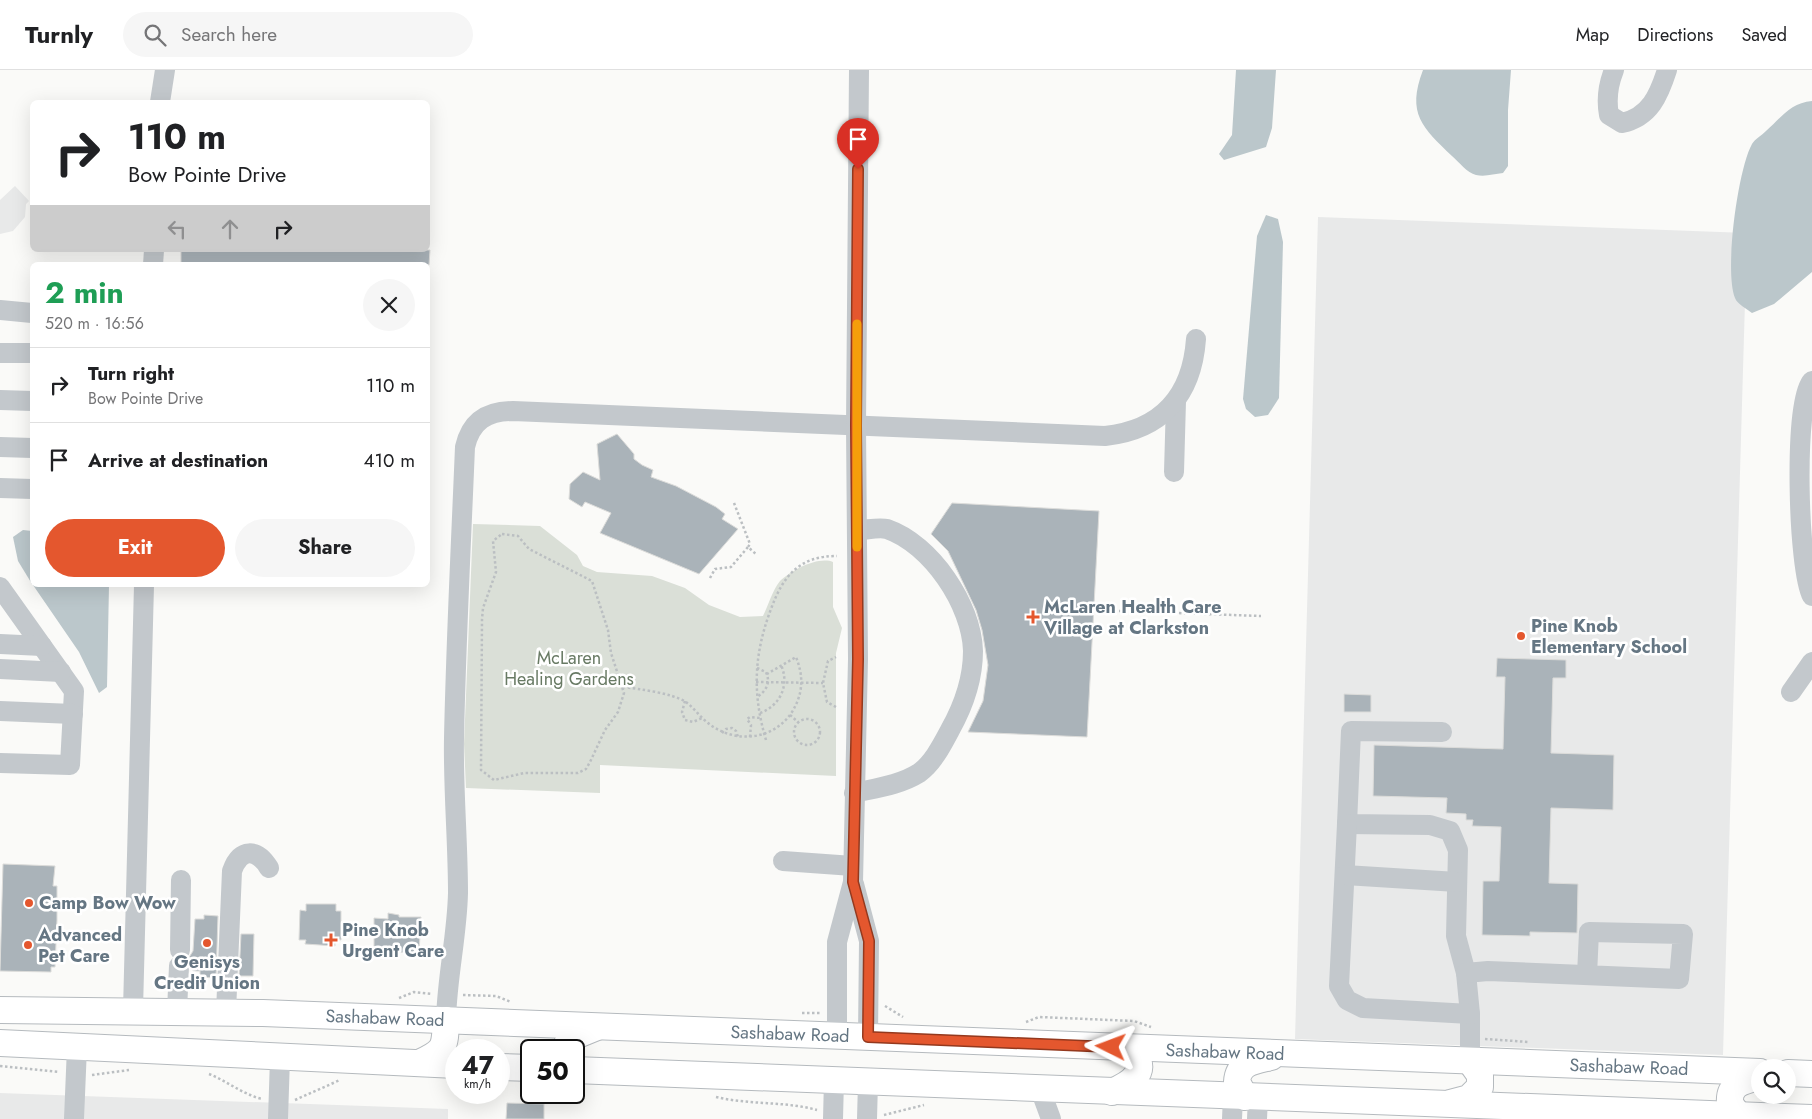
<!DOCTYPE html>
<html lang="en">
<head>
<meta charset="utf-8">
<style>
	body { margin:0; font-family:Jost,sans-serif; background:#f6f6f6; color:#202124; height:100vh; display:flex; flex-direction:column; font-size:19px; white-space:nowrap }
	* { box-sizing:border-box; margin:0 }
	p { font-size:16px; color:#757577 }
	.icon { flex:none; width:28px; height:28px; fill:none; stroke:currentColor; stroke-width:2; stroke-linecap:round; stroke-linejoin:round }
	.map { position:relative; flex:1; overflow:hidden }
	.drawer { position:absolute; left:30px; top:192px; width:400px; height:325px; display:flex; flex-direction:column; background:#fff; border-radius:8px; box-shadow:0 5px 20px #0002 }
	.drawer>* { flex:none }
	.guide { position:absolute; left:30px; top:30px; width:400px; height:152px; border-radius:8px; box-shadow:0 5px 20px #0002; background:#fff; color:#202124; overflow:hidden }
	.fabs { position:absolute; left:1751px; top:989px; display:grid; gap:10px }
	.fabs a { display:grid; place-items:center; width:45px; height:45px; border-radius:50%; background:#fff; box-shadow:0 5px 20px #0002; font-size:25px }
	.speed { position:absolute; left:445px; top:969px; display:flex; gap:10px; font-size:25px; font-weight:700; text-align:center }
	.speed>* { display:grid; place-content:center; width:65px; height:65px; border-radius:50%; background:#fff; box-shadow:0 5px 20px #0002; line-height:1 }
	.speed small { font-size:12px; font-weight:400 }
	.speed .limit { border:2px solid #111; border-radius:8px; background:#fff; color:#111 }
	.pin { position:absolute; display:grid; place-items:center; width:42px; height:42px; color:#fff; margin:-51px -21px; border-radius:50% 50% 50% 0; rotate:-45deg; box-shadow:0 0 5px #0007 }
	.pin .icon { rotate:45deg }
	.me { position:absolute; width:55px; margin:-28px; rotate:273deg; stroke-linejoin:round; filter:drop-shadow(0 0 4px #0008) }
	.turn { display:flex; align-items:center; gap:18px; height:105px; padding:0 15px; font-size:22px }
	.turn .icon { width:65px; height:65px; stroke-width:2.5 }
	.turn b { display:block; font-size:35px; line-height:42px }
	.lanes { display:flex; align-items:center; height:48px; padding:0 15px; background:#0003; justify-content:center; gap:25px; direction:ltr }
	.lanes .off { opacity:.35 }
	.round { display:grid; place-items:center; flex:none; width:52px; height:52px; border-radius:26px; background:#f6f6f6 }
	.headline { display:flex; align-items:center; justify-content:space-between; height:85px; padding:0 15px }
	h1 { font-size:30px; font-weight:700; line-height:38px; color:#1e9e55 }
	.primary-button { display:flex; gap:10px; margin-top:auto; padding:10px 15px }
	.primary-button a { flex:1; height:58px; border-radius:30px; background:#e4572e; color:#fff; font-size:20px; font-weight:700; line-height:58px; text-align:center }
	.primary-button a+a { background:#f6f6f6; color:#202124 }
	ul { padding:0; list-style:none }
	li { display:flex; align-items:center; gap:15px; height:75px; padding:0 15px; border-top:1px solid #e0e0e0 }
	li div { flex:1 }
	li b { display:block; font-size:19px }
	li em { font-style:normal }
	header { display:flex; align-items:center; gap:30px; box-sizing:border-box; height:70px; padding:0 25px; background:#fff; border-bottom:1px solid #e0e0e0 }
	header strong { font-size:24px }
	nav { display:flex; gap:28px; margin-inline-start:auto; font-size:18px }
	.search { width:350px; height:45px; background:#f6f6f6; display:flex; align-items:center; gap:12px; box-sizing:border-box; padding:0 18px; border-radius:28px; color:#757577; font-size:19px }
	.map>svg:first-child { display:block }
	.built { fill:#e8e9e9 }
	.green { fill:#dadfd7 }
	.water { fill:#bbc7cb }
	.building { fill:#aab3b9; stroke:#dcdcda }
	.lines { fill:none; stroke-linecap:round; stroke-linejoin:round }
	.major-casing { stroke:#b5babe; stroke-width:28 }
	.path { stroke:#bbbfc2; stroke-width:2.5; stroke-dasharray:2.5 2.5; stroke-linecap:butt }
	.minor { stroke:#c3c8cc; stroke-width:20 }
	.major { stroke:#fff; stroke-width:26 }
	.route-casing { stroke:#94391e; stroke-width:12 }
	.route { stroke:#e4572e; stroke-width:9 }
	.slow { stroke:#f59e0b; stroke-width:9 }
	.poi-dot { fill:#e4572e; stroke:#fff; stroke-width:2 }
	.labels { text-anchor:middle; stroke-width:5; stroke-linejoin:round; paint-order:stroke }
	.poi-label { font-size:18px; font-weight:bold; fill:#657683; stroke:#fff; text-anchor:start }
	.park-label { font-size:18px; fill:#687a64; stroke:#fff }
	.street-label { font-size:18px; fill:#657683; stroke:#fff }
</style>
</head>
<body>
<header>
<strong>Turnly</strong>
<div class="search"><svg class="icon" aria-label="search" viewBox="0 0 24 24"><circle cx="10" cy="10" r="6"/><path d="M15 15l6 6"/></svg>Search here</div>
<nav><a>Map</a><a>Directions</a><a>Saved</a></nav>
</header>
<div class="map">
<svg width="1812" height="1049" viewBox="0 0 1812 1049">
	<rect width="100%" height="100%" fill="#fafaf8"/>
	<!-- built -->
	<g class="built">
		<path d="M15 116 29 131 26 134 25 147 13 161 0 164V130Z"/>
		<path d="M1318 147 1747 163 1723 985 1295 969Z"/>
		<path d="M0 1023 448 1039V1049H0Z"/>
	</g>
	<!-- green -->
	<path class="green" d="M473 454 540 456 577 485 583 496 597 502 652 506 685 518 709 535 740 547 763 546C768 536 773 519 780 511 792 500 818 486 833 492V537L842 558 836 583V706L600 695V723L466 718 464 674Z"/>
	<!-- water -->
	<g class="water">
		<path d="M1236 0H1276L1272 58 1266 77 1224 90 1219 84 1232 65Z"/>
		<path d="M1423 0H1511L1508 40V96L1503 103C1494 104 1485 107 1476 105 1467 103 1459 92 1452 86 1423 58 1406 44 1423 0Z"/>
		<path d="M1812 31V202L1774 234 1752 243C1747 239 1737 234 1735 228 1724 201 1738 99 1752 74 1755 69 1761 66 1766 61 1781 48 1790 33 1812 31Z"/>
		<path d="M1266 145 1278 149 1283 172 1279 328 1268 345 1255 347 1246 339 1243 329 1257 166Z"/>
		<path d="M23 460 32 461V514L18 491 13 467Z"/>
		<path d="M33 515H109L107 617 99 623 79 582Z"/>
	</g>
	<!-- building -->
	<g class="building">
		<path d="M181 180H430L429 195H181Z"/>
		<path d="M617 364 634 384V389L642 395 653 400 651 407 676 416 716 437 725 444 722 449 738 459 699 504 600 463 611 443 585 432 582 437 569 429 570 414 583 402 600 410 597 374Z"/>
		<path d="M952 433 1099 441 1087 667 968 662 983 631 988 595 982 560 976 540 948 481 931 464Z"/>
		<path d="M1497 588 1566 590V608H1553L1551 683 1614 685 1613 740 1551 738 1549 813 1578 814 1577 863 1530 862V866L1482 865 1483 811H1499L1501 757 1472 756 1473 750H1466V744L1446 743 1447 728 1373 726 1374 675 1503 679 1505 607H1496Z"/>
		<path d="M1344 624 1371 625V642H1344Z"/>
		<path d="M3 794 55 796 53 816H57V850L55 897H51V902L0 901Z"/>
		<path d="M306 834H336V841H341V870L335 869V876L305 874 306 870H299L300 840 306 841Z"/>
		<path d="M388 843 399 845V847H421L419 883 392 882V885L380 882 379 877H374V848L388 849Z"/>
		<path d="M204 845 218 846 216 908 200 907V901H193L188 889 193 881 195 849H204Z"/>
		<path d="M241 864H254L253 906H239Z"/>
		<path d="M507 1033 544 1034V1049H506Z"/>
	</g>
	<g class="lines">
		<!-- major casing -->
		<g class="major-casing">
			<g id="major">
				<path d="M0 940 263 943 1760 1002"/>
				<path d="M0 973 456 995"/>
				<path d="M564 980 570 968 597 957"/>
				<path d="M419 993C445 981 445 978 446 950"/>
				<path d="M499 997 531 998"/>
				<path d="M574 1000 1812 1048"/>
				<path d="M1788 1003 1812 1004"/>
				<path d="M1112 1022C1134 1012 1150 1001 1130 978"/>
				<path d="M1245 1027 1237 1012C1238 992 1255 991 1271 987"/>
				<path d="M1450 1033 1469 1028 1480 1017V1005L1470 991"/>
				<path d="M1739 1046 1730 1034C1728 1013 1744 1011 1760 1007"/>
			</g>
		</g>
		<!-- path -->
		<g class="path">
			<path d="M734 433 750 474 748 477"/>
			<path d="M502 464 518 466 529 479 592 511 608 560 611 583 624 623 618 642 605 660 590 692 586 699 578 703H524L494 710 481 700 482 549 483 538 496 502 493 471Z"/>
			<path d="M710 508 715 499 731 497 748 477 757 485"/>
			<path d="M1119 541 1261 546"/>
			<path d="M757 598 766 602C771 613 766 621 757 627"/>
			<path d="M756 612 823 613"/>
			<path d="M623 617C639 619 672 623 686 632 694 638 700 647 708 653 734 674 773 671 792 642 803 624 804 607 796 587L767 604"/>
			<path d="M685 631 682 642 685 650 693 652 702 648"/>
			<path d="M836 637 827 632 823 613 828 591 836 587"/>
			<path d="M760 643C780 636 790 615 781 595"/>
			<path d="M790 645 798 652"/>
			<circle cx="807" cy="662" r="13"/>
			<path d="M722 663 726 659 732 658 736 661 738 667"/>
			<path d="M750 667 751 655 747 649 750 647 761 648"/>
			<path d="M766 670C752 623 754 584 771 539 783 506 799 486 837 486"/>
			<path d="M463 925 496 926 511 932"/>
			<path d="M399 928 414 922 432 924"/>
			<path d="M885 936 903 947"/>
			<path d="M802 943H822"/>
			<path d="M1026 952 1039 947 1134 951 1151 957"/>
			<path d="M1485 969 1529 972"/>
			<path d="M0 996 59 1002"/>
			<path d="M209 1004C227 1011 242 1024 262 1029"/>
			<path d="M92 1005 129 1000"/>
			<path d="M716 1027C749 1035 784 1031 817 1040"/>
			<path d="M295 1030 340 1010"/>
			<path d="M884 1045 924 1035"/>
		</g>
		<!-- minor -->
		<g class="minor">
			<path d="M1614 0C1608 15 1606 29 1609 45L1622 53C1650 47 1659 25 1667 0"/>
			<path d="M160 32 165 0"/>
			<path d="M153 195 154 180"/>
			<path d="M0 240 32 243"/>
			<path d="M0 283H32"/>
			<path d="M1812 311C1793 332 1798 500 1812 526"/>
			<path d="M0 330 32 331"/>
			<path d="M0 377 32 378"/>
			<path d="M1174 402 1176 331"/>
			<path d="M0 418 32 419"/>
			<path d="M0 517 74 621 70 695 0 693"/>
			<path d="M0 574 42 576"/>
			<path d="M0 599 61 602"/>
			<path d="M1791 622 1812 592"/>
			<path d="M0 641 73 644"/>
			<path d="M1442 662 1351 661 1347 754 1430 755 1450 761 1458 780 1456 866 1466 903 1470 944V991"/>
			<path d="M854 723C876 718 900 715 919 703 933 693 942 675 950 660 964 635 973 609 973 581 972 535 931 474 887 459 879 457 866 460 857 460"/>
			<path d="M1347 754 1339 916 1347 930 1363 938 1470 944"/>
			<path d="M783 791 853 796"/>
			<path d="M1345 805 1457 812"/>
			<path d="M854 814 869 871 868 967"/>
			<path d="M180 880 181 810"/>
			<path d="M1466 903 1488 901 1679 909 1683 864 1589 862 1587 905"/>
			<path d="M133 940 144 515"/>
			<path d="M177 941 179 896"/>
			<path d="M226 942 232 801C240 778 257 778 269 798"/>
			<path d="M446 950C447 907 457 866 458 823 458 771 453 719 454 668 456 571 461 474 465 377 471 351 487 341 513 341L1105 366C1162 360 1192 325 1196 269"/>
			<path d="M837 966V872L853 812 858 589 856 356 859 0"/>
			<path d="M1040 1019 1051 1049"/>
			<path d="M74 1049 77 977"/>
			<path d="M278 1049 280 988"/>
			<path d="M833 1049 834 1010"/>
			<path d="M867 1049 868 1012"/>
			<path d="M1232 1049 1233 1026"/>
			<path d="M1257 1049 1258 1027"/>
		</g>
		<!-- major -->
		<use href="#major" class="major"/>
	</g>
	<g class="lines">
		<!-- route casing -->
		<g class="route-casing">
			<path id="route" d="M858 99 856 356 858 589 853 812 869 871 868 967 1111 977"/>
		</g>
		<!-- route -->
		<use href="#route" class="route"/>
		<!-- slow -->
		<path class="slow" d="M857 254V477"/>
	</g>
	<!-- markers -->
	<g class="poi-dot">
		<path d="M1030.5 539.5h5v5h5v5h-5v5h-5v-5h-5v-5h5z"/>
		<circle cx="1521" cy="566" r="5"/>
		<circle cx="29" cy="833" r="5"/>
		<path d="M328.5 862.5h5v5h5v5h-5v5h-5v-5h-5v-5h5z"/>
		<circle cx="207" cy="873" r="5"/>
		<circle cx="28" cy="875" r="5"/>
	</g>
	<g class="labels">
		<!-- poi labels -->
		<g class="poi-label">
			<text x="1044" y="543">McLaren Health Care<tspan x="1044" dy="21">Village at Clarkston</tspan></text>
			<text x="1531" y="562">Pine Knob<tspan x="1531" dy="21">Elementary School</tspan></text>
			<text x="39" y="839">Camp Bow Wow</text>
			<text x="342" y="866">Pine Knob<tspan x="342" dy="21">Urgent Care</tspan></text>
			<text x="38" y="871">Advanced<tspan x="38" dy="21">Pet Care</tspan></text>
			<text x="207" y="898" text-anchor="middle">Genisys<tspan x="207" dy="21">Credit Union</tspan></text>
		</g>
		<!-- park labels -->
		<g class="park-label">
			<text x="569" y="594">McLaren<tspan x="569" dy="21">Healing Gardens</tspan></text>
		</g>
		<!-- street labels -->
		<g class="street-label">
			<text transform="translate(385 948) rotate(2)" y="6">Sashabaw Road</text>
			<text transform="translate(790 964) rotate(2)" y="6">Sashabaw Road</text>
			<text transform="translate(1225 982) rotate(2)" y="6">Sashabaw Road</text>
			<text transform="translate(1629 997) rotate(2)" y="6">Sashabaw Road</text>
		</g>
	</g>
</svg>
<div class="fabs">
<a><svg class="icon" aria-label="search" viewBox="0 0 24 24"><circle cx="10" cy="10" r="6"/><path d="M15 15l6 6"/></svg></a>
</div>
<div class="speed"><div>47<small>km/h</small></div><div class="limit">50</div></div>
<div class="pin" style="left:858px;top:99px;background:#d93025"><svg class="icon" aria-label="arrive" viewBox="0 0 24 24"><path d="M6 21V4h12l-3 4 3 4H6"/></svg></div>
<svg class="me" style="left:1111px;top:977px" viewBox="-20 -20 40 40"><path d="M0-17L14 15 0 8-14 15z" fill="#e4572e" stroke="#fff" stroke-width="4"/></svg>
<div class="guide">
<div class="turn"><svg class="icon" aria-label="right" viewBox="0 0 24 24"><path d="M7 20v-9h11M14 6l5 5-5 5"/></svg><div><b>110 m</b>Bow Pointe Drive</div></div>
<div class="lanes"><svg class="icon off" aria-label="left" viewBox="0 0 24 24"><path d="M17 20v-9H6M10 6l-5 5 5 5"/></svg><svg class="icon off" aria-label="ahead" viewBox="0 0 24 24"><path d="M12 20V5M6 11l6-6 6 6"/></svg><svg class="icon" aria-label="right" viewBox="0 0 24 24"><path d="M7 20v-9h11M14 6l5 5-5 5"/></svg></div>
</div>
<section class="drawer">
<div class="headline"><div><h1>2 min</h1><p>520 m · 16:56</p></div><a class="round"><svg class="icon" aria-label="close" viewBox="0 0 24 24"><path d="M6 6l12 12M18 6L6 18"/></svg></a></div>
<ul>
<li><svg class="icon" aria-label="right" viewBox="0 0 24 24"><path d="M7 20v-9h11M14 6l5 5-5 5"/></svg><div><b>Turn right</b><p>Bow Pointe Drive</p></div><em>110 m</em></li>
<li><svg class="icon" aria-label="arrive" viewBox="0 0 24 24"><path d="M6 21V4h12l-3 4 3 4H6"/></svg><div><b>Arrive at destination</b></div><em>410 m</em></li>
</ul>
<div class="primary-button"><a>Exit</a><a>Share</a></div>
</section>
</div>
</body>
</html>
